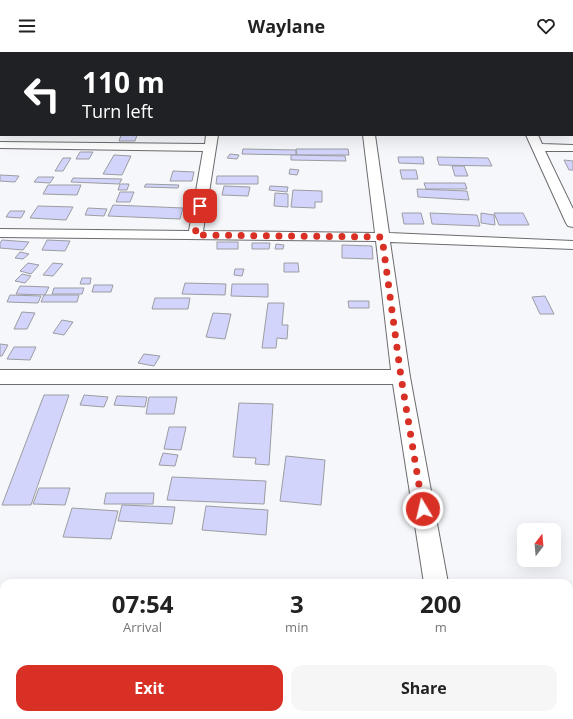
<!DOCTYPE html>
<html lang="en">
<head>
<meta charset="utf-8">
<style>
	body { margin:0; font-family:"Open Sans",sans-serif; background:#f6f6f6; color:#222; height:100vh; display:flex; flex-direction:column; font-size:15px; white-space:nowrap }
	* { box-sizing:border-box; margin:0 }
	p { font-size:13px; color:#767676 }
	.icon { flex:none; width:22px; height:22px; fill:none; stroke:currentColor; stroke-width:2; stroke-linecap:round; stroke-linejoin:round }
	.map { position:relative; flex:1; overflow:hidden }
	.side { position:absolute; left:0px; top:527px; width:573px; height:140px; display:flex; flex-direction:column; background:#fff; border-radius:12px 12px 0 0; box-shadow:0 4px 16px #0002 }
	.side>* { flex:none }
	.top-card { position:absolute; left:0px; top:0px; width:573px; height:84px; box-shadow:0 4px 16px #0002; background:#202124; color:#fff; overflow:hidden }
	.needle { width:26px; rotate:16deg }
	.buttons { position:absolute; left:517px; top:471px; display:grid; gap:8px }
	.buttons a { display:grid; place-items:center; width:44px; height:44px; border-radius:8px; background:#fff; box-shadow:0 4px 16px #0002; font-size:20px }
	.pin { position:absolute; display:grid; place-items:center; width:34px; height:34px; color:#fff; margin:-17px; border-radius:8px; box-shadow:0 2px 6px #0006 }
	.me { position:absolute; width:44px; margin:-22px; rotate:351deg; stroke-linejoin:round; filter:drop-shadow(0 0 3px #0008) }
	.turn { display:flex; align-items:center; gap:14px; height:84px; padding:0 16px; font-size:18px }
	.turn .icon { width:52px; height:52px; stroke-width:2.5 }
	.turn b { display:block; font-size:28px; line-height:34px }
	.eta { display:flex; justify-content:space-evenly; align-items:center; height:68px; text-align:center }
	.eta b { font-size:24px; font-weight:700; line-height:28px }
	.action { display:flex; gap:8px; margin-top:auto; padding:8px 16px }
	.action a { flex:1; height:46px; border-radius:12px; background:#d93025; color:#fff; font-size:16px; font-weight:700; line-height:46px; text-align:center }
	.action a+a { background:#f6f6f6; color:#222 }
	header { display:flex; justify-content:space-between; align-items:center; height:52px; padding:0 16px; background:#fff; font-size:18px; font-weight:700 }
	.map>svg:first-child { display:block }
	.building { fill:#d2d4fb; stroke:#9c9da1 }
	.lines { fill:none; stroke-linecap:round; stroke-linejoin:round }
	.street-casing { stroke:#6c6c6f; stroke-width:2 }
	.street { fill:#fff; fill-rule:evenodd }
	.route { stroke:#d93025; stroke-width:7; stroke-dasharray:0 12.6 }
</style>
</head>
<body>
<header><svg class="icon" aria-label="menu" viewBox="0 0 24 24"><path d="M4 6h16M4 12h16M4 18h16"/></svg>Waylane<svg class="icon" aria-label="heart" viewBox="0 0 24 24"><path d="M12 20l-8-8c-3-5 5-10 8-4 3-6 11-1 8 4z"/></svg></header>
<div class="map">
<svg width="573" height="667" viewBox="0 0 573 667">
	<rect width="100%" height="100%" fill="#f6f7fb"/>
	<!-- building -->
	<g class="building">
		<path d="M121 83H137L135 89H119Z"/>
		<path d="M243 97 296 98V103L242 102Z"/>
		<path d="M296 97H348L349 103H297Z"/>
		<path d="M80 100H93L89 107H76Z"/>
		<path d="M230 102 239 103 237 107 227 106Z"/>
		<path d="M114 103 131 104 122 123 103 122Z"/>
		<path d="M291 103 345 104 346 109 291 108Z"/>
		<path d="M398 105H423L424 112 399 111Z"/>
		<path d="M437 105 488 106 492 114 439 113Z"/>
		<path d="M63 106H71L63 119H55Z"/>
		<path d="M564 108 573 109V118H569Z"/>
		<path d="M452 114H464L468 124H455Z"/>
		<path d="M290 117 299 118 297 123 289 122Z"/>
		<path d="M400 118H416L418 127H402Z"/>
		<path d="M173 119 194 120 192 129H170Z"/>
		<path d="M0 123 19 124 15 130 0 129Z"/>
		<path d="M217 124H258V132H216Z"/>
		<path d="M38 125H54L50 131 34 130Z"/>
		<path d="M73 126 122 127 119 132 71 130Z"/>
		<path d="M424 131H465L467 137H426Z"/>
		<path d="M120 132H129L127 138H118Z"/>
		<path d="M146 132 179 133 178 136 144 135Z"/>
		<path d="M48 133H81L77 143 43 142Z"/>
		<path d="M224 134 250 135 248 144 222 143Z"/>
		<path d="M270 134 288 135 287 140 269 138Z"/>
		<path d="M417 137 467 139 469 148 418 145Z"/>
		<path d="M293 138 322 139V150H315V156L291 155Z"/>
		<path d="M120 140H134L130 150H116Z"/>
		<path d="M275 141 288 142V155L274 154Z"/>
		<path d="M113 153 183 156 180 167 108 164Z"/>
		<path d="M38 154 73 155 66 168 30 166Z"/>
		<path d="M88 156 107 157 104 164 85 163Z"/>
		<path d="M10 159H25L21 166 6 165Z"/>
		<path d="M402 161H421L424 172H404Z"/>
		<path d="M430 161 477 163 480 174 432 172Z"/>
		<path d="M481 161 494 163 495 173 481 171Z"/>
		<path d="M494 161H523L529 173H499Z"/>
		<path d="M2 188 29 190 23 198 0 196V191Z"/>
		<path d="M47 188 70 189 65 199 42 198Z"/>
		<rect x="217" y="190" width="21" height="7"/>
		<path d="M252 191H270L269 197H252Z"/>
		<path d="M276 192 284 193 283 197H275Z"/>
		<path d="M342 193 372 194 373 207 342 206Z"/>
		<path d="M20 200 29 202 23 207 15 206Z"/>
		<path d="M28 211 39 213 31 222 20 219Z"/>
		<path d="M53 211 63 212 53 224 43 223Z"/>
		<path d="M284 211H298L299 220H284Z"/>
		<path d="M235 217H244L242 224 234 223Z"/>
		<path d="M22 222 31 224 25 231 15 229Z"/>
		<path d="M82 226H91L90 232H80Z"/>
		<path d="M185 231 226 232 225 243 182 242Z"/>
		<path d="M232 232H268V245L231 244Z"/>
		<path d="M94 233H113L111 240H92Z"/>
		<path d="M20 234 49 235 45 243 16 242Z"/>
		<path d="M54 236H84L82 242H52Z"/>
		<path d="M10 243 41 244 38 251 7 250Z"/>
		<path d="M44 243H79L77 250H41Z"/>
		<path d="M545 244 554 262H540L532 245Z"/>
		<path d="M155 246H190L188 257H152Z"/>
		<path d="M348 249H369V256H349Z"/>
		<path d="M268 251H284L282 273H288L287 287 277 286 276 296H262Z"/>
		<path d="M22 260 35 261 27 277H14Z"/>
		<path d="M213 261 231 262 225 287 206 285Z"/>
		<path d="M62 268 73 270 64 283 53 281Z"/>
		<path d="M0 292 8 293 2 304H0Z"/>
		<path d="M14 295H36L30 308 7 307Z"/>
		<path d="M144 302 160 304 154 314 138 311Z"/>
		<path d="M44 343H69L31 453H2Z"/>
		<path d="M84 343 108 345 104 355 80 353Z"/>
		<path d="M117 344 147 345 145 355 114 353Z"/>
		<path d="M149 345H177L174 362H146Z"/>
		<path d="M239 351 273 352 269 413 255 412 256 406 233 405Z"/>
		<path d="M169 375H186L181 398 164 397Z"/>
		<path d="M163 401 178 403 175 414 159 413Z"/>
		<path d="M286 404 325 408 321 453 280 449Z"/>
		<path d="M172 425 266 429 264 452 167 448Z"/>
		<path d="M39 436H70L65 453 33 452Z"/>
		<path d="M106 441H154L153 452H104Z"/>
		<path d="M122 453 175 455 172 472 118 469Z"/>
		<path d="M206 454 268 458 266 483 202 478Z"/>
		<path d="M72 456 118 459 111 487 63 485Z"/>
		<path d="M4 640V657H0V653Z"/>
		<path d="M301 663H366L367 667H301Z"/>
	</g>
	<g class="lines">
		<!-- street casing -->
		<g class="street-casing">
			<g id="street">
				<path d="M71 0H81L70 1Z"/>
				<rect x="353" y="0" width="10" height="1"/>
				<rect x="572" y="4" width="1" height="6"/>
				<path d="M206 83H218L203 179 375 181 363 83H375L389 181 573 189V197L390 190 410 325 448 531H424L393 332H0V318H391L376 189 0 185V177L189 179 203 99 0 96V90L205 92Z"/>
				<path d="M526 83H538L542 92 573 93V99H545L573 157V175L568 174 566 171Z"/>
				<path d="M445 663H471L472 667H446Z"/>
			</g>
		</g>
		<!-- street -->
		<use href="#street" class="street"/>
	</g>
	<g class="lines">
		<!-- route -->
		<path class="route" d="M200 154 195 183 382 185 401 325 423 457"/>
	</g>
</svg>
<div class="buttons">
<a><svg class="needle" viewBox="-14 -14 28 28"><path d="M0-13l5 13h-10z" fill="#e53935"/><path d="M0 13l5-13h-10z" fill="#767676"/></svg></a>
</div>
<div class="pin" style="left:200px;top:154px;background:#d93025"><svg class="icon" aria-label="arrive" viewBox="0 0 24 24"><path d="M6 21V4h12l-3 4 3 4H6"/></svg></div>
<svg class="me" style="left:423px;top:457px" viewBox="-20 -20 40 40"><circle r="17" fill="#d93025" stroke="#fff" stroke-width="3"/><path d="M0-11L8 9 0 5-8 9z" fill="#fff"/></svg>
<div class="top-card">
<div class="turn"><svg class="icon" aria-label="left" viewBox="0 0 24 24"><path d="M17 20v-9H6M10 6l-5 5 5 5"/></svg><div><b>110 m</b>Turn left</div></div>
</div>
<section class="side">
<div class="eta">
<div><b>07:54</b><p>Arrival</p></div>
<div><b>3</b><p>min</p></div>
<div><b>200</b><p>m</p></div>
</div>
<div class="action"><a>Exit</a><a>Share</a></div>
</section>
</div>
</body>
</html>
